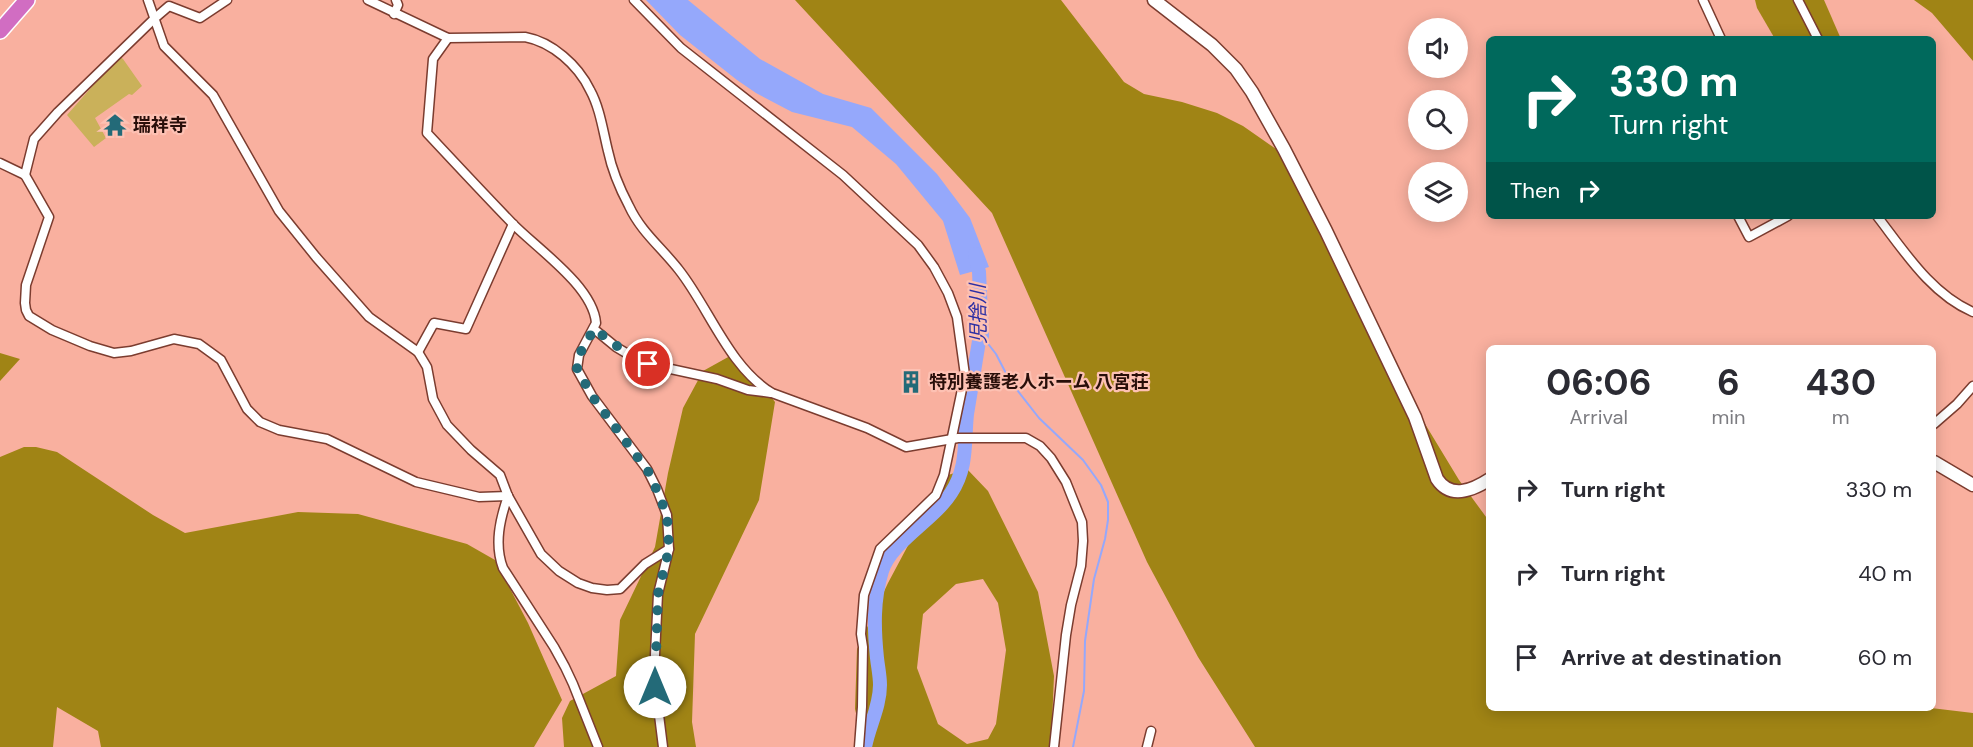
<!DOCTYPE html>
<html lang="en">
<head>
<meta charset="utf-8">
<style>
	body { margin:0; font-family:"DM Sans","Noto Sans JP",sans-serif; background:#f7f7f7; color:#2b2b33; height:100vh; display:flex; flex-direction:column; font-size:22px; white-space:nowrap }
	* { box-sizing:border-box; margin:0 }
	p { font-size:20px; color:#7c7c81 }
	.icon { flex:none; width:33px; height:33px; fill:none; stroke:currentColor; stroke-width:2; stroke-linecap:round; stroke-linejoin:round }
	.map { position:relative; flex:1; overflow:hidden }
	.panel { position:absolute; left:1486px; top:345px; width:450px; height:366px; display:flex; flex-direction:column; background:#fff; border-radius:9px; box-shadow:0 3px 15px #0003 }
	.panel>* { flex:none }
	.banner { position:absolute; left:1486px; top:36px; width:450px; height:183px; border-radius:9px; box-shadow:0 3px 15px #0003; background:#00695c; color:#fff; overflow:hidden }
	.fabs { position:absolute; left:1408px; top:18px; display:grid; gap:12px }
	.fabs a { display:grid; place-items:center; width:60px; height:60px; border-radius:50%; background:#fff; box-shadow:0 3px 15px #0003; font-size:30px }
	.pin { position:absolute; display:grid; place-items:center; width:51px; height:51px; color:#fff; margin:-26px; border:3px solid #fff; border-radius:50%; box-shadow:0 2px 6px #0007 }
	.me { position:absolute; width:66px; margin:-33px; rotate:0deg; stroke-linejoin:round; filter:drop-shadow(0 0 4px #0008) }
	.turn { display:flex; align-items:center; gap:21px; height:126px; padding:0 24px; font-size:27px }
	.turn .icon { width:78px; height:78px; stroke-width:2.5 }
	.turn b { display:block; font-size:42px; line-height:51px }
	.then { display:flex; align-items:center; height:57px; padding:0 24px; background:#0003; gap:12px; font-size:22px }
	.eta { display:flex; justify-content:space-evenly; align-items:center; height:102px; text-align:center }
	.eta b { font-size:36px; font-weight:700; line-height:42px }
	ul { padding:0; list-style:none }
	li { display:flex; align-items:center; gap:18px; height:84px; padding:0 24px }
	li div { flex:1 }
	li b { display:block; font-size:22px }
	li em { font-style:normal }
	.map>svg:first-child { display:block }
	.green { fill:#cab15a }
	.forest { fill:#a08415; fill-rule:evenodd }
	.water { fill:#95a8fb }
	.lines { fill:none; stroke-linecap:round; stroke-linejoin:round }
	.stream { stroke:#95a8fb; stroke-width:2 }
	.river { stroke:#95a8fb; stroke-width:14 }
	.street-casing { stroke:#7b3c2f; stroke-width:11 }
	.secondary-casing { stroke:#7b3c2f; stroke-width:15 }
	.highway-casing { stroke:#fff; stroke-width:18 }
	.street { stroke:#fff; stroke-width:8 }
	.secondary { stroke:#fff; stroke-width:12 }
	.highway { stroke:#d16dc2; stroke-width:15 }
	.route { stroke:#236a78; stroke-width:10; stroke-dasharray:0 18 }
	.labels { text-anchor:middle; stroke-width:4.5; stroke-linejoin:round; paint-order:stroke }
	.poi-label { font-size:18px; font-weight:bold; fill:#290f0a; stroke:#fdc1b3; text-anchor:start }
	.water-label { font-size:20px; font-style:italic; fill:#2d2fa4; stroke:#fdc1b3 }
</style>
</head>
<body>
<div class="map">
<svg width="1973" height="747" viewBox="0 0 1973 747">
	<rect width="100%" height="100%" fill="#f9b09f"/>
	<!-- green -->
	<path class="green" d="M119 56 123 59 142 86 132 95 129 94 95 118 106 138 94 147 67 115Z"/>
	<!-- forest -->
	<g class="forest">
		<path d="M795 0H1061L1124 82 1144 94 1182 102 1217 113 1243 126 1276 149 1314 205 1399 381 1459 480 1489 521 1490 708H1931L1973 713V747H1255L1198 657 1147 562 992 213Z"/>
		<path d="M1755 0H1824L1841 39H1775L1757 8Z"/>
		<path d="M1914 0H1973V61L1932 13Z"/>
		<path d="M0 353 20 359 0 381Z"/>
		<path d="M730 356 757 378 775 402 759 500 695 634 692 722 696 747H564L562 718 570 701 616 676 620 620 655 547 668 473 683 408 703 371Z"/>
		<path d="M24 447H36L57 452 153 515 185 533 298 512 358 514 467 544 495 560 528 623 562 700 534 747H101L98 731 57 707 53 747H0V457Z"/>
		<path d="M967 469 988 491 1038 592 1054 676 1051 747H864L855 709 857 649 888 583 945 476ZM983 579 998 603 1006 650 996 724 988 739 967 744 938 724 917 668 923 614 956 584Z"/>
	</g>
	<!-- water -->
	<path class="water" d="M646 0H688L760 59 823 94 871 108 937 174 970 218 989 267 960 275 943 221 896 164 852 127 792 112 756 93 737 80 680 35Z"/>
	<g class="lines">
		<!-- stream -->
		<path class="stream" d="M982 336 996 354 1010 381 1039 418 1083 460 1101 485 1108 502V520L1105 539 1094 579 1085 641 1084 691 1073 747"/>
		<!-- river -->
		<path class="river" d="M865 747C869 726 880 707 880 685 880 676 878 667 877 658 874 629 873 600 882 571 891 542 934 520 951 493 968 467 964 443 967 414 971 390 975 365 979 341L982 336 979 272 975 254"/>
		<!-- street casing -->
		<g class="street-casing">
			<g id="street">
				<path d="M148 0 164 46 213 95 279 211 316 257 369 317 418 352 427 367 433 399 447 425 471 450 500 475 508 496 541 554 559 571 578 583 592 588 607 590 620 589 645 564 669 549"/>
				<path d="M368 0 448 38 525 37C552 42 578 65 590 90 600 108 603 131 608 151 612 170 620 189 629 206 641 232 662 248 679 270 709 308 729 367 772 393L867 428 906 447 958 438H1026L1040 446 1051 458 1066 482 1082 522 1083 541 1081 566 1071 605 1066 635 1054 747"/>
				<path d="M634 0 681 48 843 175 918 245 934 267 948 293 957 317 965 375 944 475 936 495 880 549 864 595 861 634 863 647 862 707 859 747"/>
				<path d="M1703 0 1721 39"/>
				<path d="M1798 0 1818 39"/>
				<path d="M394 14 398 5 396 0"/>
				<path d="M448 38 433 59 427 133C455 163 483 193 512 223 536 248 593 286 596 323L579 355 577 369 592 396 647 469 657 489 667 515 669 549 658 594 654 675 663 747"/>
				<path d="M0 163 25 175 49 217 26 285 25 303 26 310 29 316 52 330 90 346 114 353 131 351 174 339 199 344 221 360 247 409 260 422 279 430 327 439 416 482 479 497 508 496"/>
				<path d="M25 175 34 139 58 112 155 18 169 6 200 18 227 0"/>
				<path d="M1738 216 1749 237 1788 216"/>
				<path d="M1877 216C1904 251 1931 294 1973 312"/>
				<path d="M594 329 616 347 643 363 717 379 748 390 771 393"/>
				<path d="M418 352 434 323 466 329 513 224"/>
				<path d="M1934 424 1957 404 1973 386"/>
				<path d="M508 496C500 519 494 544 503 568L554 647 565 667 573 684 598 747"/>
				<path d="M1147 747 1151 731"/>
			</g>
		</g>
		<!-- secondary casing -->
		<g class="secondary-casing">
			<g id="secondary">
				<path d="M1154 0 1212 45 1236 69 1252 92 1284 149 1326 231 1415 417 1437 479C1451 500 1473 490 1490 479"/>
				<path d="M1934 462 1973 485"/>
			</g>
		</g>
		<!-- highway casing -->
		<g class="highway-casing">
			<path id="highway" d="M0 31 27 0"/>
		</g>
		<!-- street -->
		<use href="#street" class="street"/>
		<!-- secondary -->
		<use href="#secondary" class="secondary"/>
		<!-- highway -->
		<use href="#highway" class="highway"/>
	</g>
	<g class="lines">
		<!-- route -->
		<path class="route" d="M648 364 629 355 594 329 579 355 577 369 592 396 650 474 667 515 669 549 658 594 655 687"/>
	</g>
	<!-- icons -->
	<defs>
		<g id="temple-bare" transform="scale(1.8)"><path d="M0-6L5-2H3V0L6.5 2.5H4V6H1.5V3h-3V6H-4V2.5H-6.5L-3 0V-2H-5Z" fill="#236a78" stroke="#fdc1b3" stroke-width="2.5" paint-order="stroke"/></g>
		<g id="building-bare" transform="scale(1.8)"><path d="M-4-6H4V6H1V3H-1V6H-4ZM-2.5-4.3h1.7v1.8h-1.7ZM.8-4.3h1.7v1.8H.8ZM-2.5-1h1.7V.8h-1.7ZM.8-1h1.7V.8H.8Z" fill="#236a78" stroke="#fdc1b3" stroke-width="2.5" paint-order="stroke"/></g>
	</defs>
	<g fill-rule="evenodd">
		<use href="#temple-bare" x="115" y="125"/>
		<use href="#building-bare" x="911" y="382"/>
	</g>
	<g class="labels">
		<!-- poi labels -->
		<g class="poi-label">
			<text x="133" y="131">瑞祥寺</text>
			<text x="929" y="388">特別養護老人ホーム 八宮荘</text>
		</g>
		<!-- water labels -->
		<g class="water-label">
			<text transform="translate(978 314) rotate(-91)" y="7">児捨川</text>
		</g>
	</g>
</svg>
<div class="fabs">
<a><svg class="icon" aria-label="sound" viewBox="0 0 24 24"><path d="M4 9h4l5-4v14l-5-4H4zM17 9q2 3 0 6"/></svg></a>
<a><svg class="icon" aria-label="search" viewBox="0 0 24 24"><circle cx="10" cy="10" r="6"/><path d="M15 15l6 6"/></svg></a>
<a><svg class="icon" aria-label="layers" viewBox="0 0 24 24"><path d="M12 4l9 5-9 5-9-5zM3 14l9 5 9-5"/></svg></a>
</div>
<div class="pin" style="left:648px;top:364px;background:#d93025"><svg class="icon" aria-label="arrive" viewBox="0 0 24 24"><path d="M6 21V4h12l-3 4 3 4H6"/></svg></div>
<svg class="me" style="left:655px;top:687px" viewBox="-20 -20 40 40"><circle r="19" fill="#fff"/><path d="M0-13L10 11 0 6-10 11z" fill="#236a78"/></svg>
<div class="banner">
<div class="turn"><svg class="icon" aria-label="right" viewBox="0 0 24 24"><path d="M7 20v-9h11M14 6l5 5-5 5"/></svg><div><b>330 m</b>Turn right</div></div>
<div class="then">Then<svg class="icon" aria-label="right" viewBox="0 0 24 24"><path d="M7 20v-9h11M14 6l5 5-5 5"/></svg></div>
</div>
<section class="panel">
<div class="eta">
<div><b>06:06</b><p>Arrival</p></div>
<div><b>6</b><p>min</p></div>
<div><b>430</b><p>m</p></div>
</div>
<ul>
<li><svg class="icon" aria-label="right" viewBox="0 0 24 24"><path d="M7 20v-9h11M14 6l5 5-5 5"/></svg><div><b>Turn right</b></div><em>330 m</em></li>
<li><svg class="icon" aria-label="right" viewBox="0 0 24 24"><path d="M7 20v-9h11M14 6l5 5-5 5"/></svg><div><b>Turn right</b></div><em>40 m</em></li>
<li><svg class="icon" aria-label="arrive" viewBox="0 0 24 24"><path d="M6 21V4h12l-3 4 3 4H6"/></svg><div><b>Arrive at destination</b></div><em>60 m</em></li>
</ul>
</section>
</div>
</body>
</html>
